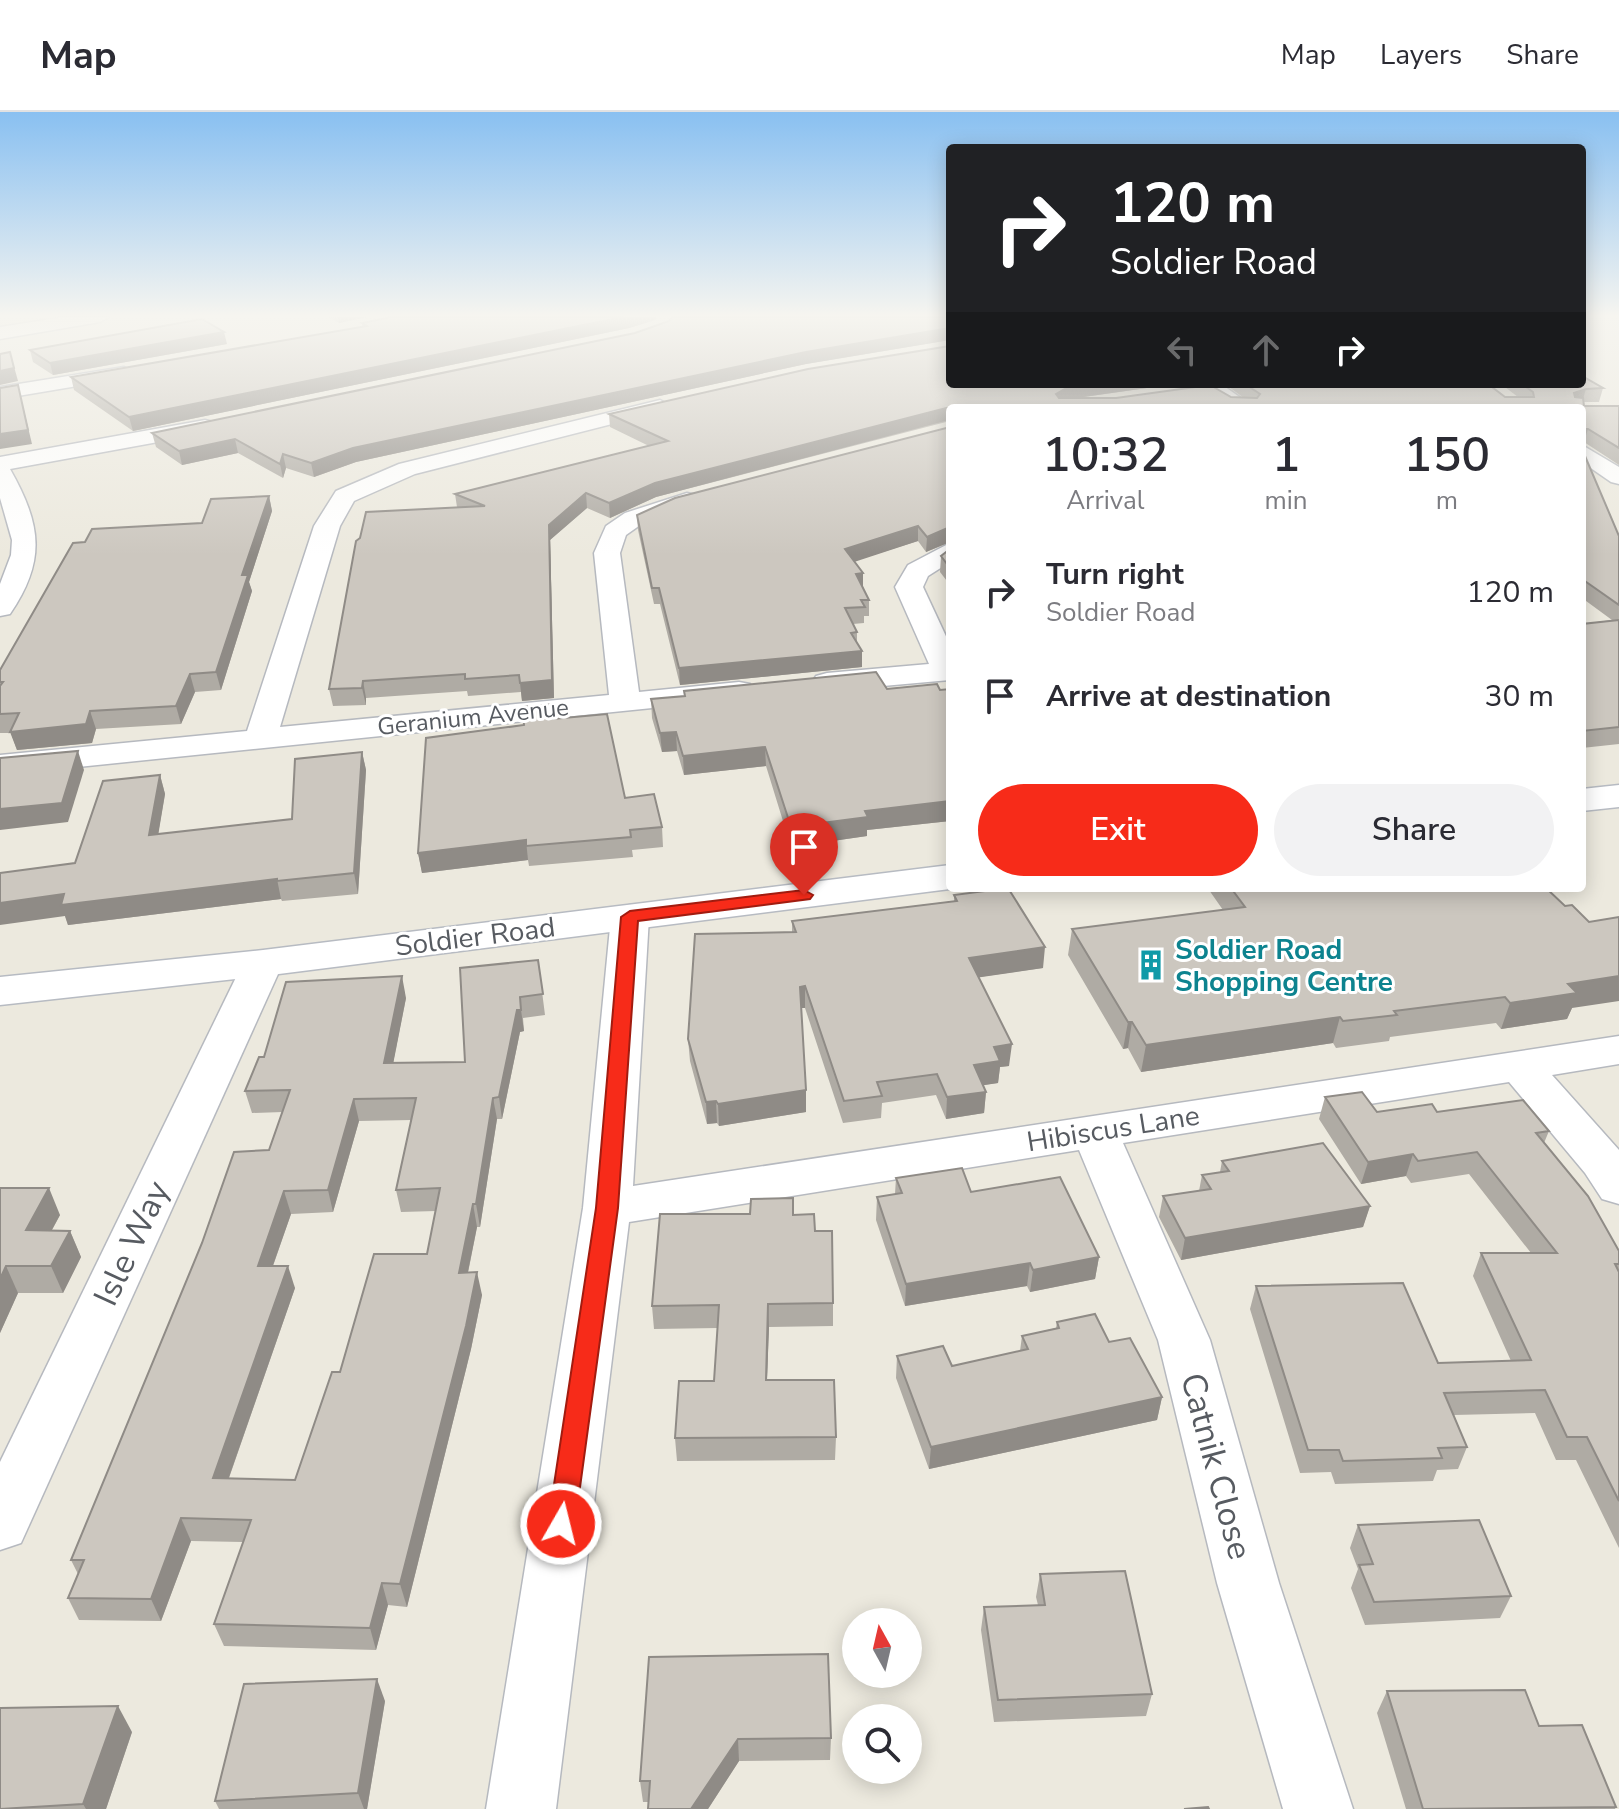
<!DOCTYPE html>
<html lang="en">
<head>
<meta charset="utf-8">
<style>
	body { margin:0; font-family:"Nunito Sans",sans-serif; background:#f2f2f3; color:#2b2b33; height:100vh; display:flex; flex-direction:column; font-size:30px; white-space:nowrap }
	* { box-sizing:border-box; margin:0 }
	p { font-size:26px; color:#7c7c81 }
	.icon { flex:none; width:44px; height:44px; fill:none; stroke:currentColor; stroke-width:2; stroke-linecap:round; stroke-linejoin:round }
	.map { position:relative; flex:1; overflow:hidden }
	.details { position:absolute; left:946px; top:292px; width:640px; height:488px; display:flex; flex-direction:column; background:#fff; border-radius:8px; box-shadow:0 4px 20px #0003 }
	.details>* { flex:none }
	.hud { position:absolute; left:946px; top:32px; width:640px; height:244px; border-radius:8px; box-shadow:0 4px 20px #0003; background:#202124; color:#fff; overflow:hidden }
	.needle { width:52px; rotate:352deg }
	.fabs { position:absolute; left:842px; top:1496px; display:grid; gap:16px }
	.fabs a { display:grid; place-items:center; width:80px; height:80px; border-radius:50%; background:#fff; box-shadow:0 4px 20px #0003; font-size:40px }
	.pin { position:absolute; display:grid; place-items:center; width:68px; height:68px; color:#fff; margin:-82px -34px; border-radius:50% 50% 50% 0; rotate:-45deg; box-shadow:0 0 8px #0007 }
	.pin .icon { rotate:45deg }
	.me { position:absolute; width:88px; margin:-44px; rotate:8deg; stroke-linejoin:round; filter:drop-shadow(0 0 6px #0008) }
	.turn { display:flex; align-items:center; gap:28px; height:168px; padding:0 32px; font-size:36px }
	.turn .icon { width:104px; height:104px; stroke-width:2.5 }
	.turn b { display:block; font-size:56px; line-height:68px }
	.lanes { display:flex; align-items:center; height:76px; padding:0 32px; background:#0003; justify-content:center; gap:40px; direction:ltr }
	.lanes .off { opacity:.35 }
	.eta { display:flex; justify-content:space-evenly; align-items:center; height:136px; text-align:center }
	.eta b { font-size:48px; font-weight:600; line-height:56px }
	.button { display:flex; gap:16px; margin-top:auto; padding:16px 32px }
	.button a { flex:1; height:92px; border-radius:48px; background:#f72b19; color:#fff; font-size:32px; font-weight:600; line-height:92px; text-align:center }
	.button a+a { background:#f2f2f3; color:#2b2b33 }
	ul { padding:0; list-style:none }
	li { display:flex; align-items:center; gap:24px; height:104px; padding:0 32px }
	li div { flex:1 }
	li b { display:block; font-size:30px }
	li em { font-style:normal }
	header { display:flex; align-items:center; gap:48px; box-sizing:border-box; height:112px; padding:0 40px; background:#fff; border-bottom:2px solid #e1e1e2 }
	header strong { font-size:38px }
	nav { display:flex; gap:44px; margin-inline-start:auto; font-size:28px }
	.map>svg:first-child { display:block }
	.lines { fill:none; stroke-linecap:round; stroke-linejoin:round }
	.minor-casing { stroke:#b6b9bf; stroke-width:3 }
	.secondary-casing { stroke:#b7bbc2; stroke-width:3 }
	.minor { fill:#fff; fill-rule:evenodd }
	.secondary { fill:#fff; fill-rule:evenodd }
	.wall { fill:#afaba4; fill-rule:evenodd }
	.shaded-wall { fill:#8f8b86 }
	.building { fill:#ccc7bf; stroke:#8f8b86; stroke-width:2; fill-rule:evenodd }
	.route { fill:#f72b19; stroke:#a11c10; stroke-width:2 }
	.labels { text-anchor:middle; stroke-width:6; stroke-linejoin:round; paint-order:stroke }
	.far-street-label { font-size:24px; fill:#575b61; stroke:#fff }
	.street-label { font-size:28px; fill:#575b61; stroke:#fff }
	.culture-label { font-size:28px; font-weight:bold; fill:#0d838f; stroke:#fff; text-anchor:start }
	.near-street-label { font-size:34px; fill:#575b61; stroke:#fff }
</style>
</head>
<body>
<header>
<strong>Map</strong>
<nav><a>Map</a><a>Layers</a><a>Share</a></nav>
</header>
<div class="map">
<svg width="1619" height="1697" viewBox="0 0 1619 1697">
	<rect width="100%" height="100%" fill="#ece9de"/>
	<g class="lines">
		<!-- minor casing -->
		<g class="minor-casing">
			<g id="minor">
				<path d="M64 205H109L100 210 0 227V215Z"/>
				<path d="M124 255 134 261 131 265 0 287V275Z"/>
				<path d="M1197 272H1221L1255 296H1230Z"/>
				<path d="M660 288 671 294 667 298 415 362 354 389 340 414 280 615 609 583 594 441 606 414 625 401 687 381 696 383 699 388 696 393 643 411 626 423 620 441 639 580 739 570 750 572 754 579 750 586 0 663V643L247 619 314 414 336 379 399 352Z"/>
				<path d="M205 308 213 310 216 315 213 320 10 357C41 412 47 448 10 502L0 504V472L11 443 12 428 0 386V345Z"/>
				<path d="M1582 333 1619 355V372L1611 370 1582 350Z"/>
				<path d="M950 431V450L928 464 923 475 950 533V568L827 579 816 576 812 570 816 564 827 561 929 552 895 475 908 453Z"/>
				<path d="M630 793 644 797 649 805 633 1074 1619 924V952L1552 963 1619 1038V1092L1602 1087 1585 1061 1509 970 1123 1031 1210 1228 1279 1471 1353 1697H1283L1217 1471 1158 1228 1079 1038 629 1110 556 1697H486L583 1096 611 805 616 797Z"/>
				<path d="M263 839 277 842 283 851 21 1431 0 1438V1350L243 851 249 842Z"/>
			</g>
		</g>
		<!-- secondary casing -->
		<g class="secondary-casing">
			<g id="secondary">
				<path d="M1619 673V695L1582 699V677Z"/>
				<path d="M950 753V776H955L950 777 263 864 0 893V865L263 838Z"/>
			</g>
		</g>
		<!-- minor -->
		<use href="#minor" class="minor"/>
		<!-- secondary -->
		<use href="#secondary" class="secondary"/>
	</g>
	<!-- wall -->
	<g class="wall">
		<path d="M328 205H367L339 211Z"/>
		<path d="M950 205V228L806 252 356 350 314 365 286 356 283 366 238 341 182 353 156 335 152 321 635 221 669 209Z"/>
		<path d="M655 208 629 216 133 319 74 278 71 265 362 215V211Z"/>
		<path d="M227 232 53 263 33 250 30 238Z"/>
		<path d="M1175 272 1077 286H1244L1225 272H1488L1505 285H1518L1501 272H1582L1603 276 1599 290H1583L1584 294H1619V353L1584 330 1582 331V296H950V309L656 385 610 406 587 396 550 428 554 586 522 589 521 580 468 584 467 579 366 586V593L333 594 329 577 457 395 455 382 649 334 610 315 609 302Z"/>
		<path d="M950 315V430L926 440 918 429 854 449 863 475 869 488V504H864V511L853 512 857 520V531L862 539V555L680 573 660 492H654L638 418 637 403Z"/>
		<path d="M1582 337 1619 424V632L1582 636V512L1612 508 1582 486Z"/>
		<path d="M269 384 272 399 249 470 252 479 221 578 195 580 181 612 96 617 92 631 17 638 11 621H0V558L85 430 202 411Z"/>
		<path d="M950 437V473L940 460 941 444Z"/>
		<path d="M887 577H950V709L867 718V724L791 735 766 654 684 663 677 639 662 640 652 606 651 587 685 584 684 579Z"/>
		<path d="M553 592 554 607 625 686 662 715 663 735 632 738 633 745 529 754 528 748 422 761 418 741 524 613Z"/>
		<path d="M362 640 366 658 358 782 282 789 281 787 68 813 65 804 75 751 160 663 165 682 158 722 292 707Z"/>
		<path d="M1209 776H1546L1572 896 1567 907 1501 917 1496 911 1390 925 1389 929 1336 936 1333 931 1141 960 1128 936 1123 937 1068 843 1072 817 1223 798 1209 778Z"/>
		<path d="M954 783 1043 856 979 865 1009 954 1000 955 998 971 983 973 986 980 984 1001 946 1007 936 983 882 991 881 1006 843 1011 805 896H801L806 1000 719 1014 717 1011 707 1012 690 949 688 927 792 820V809L954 789Z"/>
		<path d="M538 848 545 903 523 906 524 919 520 920 502 1007H497L480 1115H477L468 1161 482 1183 471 1237 407 1495 388 1493 376 1538 224 1534 214 1512 243 1430 191 1429 161 1509 79 1508 68 1486 78 1462 71 1448 269 1038 283 1000 252 1001 245 979 264 945 406 886 393 951 465 950ZM412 1008 396 1078 401 1100 436 1099 427 1142 340 1260 295 1368 229 1366 295 1176 273 1154 291 1102 333 1100 359 1009Z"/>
		<path d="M1325 985 1377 1000H1437L1549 1019 1544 1031 1619 1139V1436L1576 1348H1556L1535 1301 1454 1303 1467 1335 1458 1357 1437 1358 1433 1369 1335 1372 1331 1360 1300 1361 1250 1197 1256 1174 1438 1251 1511 1249 1473 1164 1481 1141H1531L1469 1062 1411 1071 1406 1064 1361 1072 1319 1007Z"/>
		<path d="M1222 1049 1370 1094 1363 1115 1181 1148 1159 1105 1163 1084 1199 1079 1202 1063 1220 1060Z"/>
		<path d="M896 1066 971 1080 1099 1145 1095 1167 1030 1180 1027 1174 905 1194 876 1108 877 1085 895 1082Z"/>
		<path d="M0 1076 60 1103 52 1118 70 1119 81 1145 63 1181H18L0 1221Z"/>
		<path d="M815 1119 833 1191V1214L769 1215 767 1268 836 1325 835 1348 677 1349 675 1326 714 1269 718 1216 654 1217 652 1194Z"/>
		<path d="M1057 1210 1109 1230 1162 1285 1157 1308 929 1357 896 1266 897 1244 952 1254 1020 1239 1022 1224 1056 1216Z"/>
		<path d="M1358 1413 1511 1484 1500 1506 1365 1513 1351 1476 1358 1457 1350 1436Z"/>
		<path d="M1040 1462 1152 1582 1146 1604 994 1610 981 1518 984 1495 1038 1493 1036 1485Z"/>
		<path d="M649 1545 831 1626 830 1648 739 1649 708 1697H648L649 1690H643L640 1669Z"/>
		<path d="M1387 1579 1539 1614 1616 1695 1615 1697H1406L1377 1601Z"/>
		<path d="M385 1589 367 1697H219L215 1689Z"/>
		<path d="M132 1620 106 1697H0Z"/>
	</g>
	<!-- shaded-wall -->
	<g class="shaded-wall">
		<path d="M338 205H367L339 211Z"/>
		<path d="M623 205H657L655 208 629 216 133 319 129 305Z"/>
		<path d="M950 216V228L806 252 356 350 314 365 311 351 353 336 806 240Z"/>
		<path d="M224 220 227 232 53 263 50 251Z"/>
		<path d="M10 240 18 269 0 273V259Z"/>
		<path d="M1084 272H1175L1069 287 1055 295 1056 282 1070 274Z"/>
		<path d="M18 273 32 332 0 337V322Z"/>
		<path d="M1586 277 1582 290 1570 294 1574 281Z"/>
		<path d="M950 295 949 308 656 385 610 406 609 391 655 371Z"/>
		<path d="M1584 317H1588L1584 330 1582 331Z"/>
		<path d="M235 327 238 341 182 353 179 339Z"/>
		<path d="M283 342 286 356 283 366 280 352Z"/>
		<path d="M586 381 587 396 550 428 554 586 522 589 520 571 549 413Z"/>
		<path d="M269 384 272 399 249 470 252 479 221 578 216 560 242 463Z"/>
		<path d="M918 414V429L845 453V437Z"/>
		<path d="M950 415V430L926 440 927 425Z"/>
		<path d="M863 461V477L856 462Z"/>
		<path d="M862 539V555L680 573 679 556Z"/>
		<path d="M190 562 195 580 181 612 176 594Z"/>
		<path d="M363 569 366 586V593L362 576Z"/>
		<path d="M90 599 96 617 92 631 17 638 10 620Z"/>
		<path d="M676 620 677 639 662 640 660 621Z"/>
		<path d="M765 635 766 654 684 663 683 644Z"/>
		<path d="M78 639 84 658 68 710 0 718V697Z"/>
		<path d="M362 640 366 658 358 782 354 761Z"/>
		<path d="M160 663 165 682 155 742 149 723Z"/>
		<path d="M950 689V709L867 718V724L791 735V715L865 699Z"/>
		<path d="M526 728 528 748 422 761 418 741Z"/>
		<path d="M277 767 281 787 68 813 65 804 0 813V791L64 782Z"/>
		<path d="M1045 835 1043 856 968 867 969 846Z"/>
		<path d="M402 864 406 886 389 973 384 951Z"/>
		<path d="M1619 864V889L1572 896 1567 907 1501 917 1510 891 1568 872Z"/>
		<path d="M805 874V896H800V875Z"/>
		<path d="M517 898H521L524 919 520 920 502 1007 499 985Z"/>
		<path d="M1340 905 1333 931 1141 960 1146 933Z"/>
		<path d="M1128 910H1132L1128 936 1123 937Z"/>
		<path d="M1012 932 1009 954 1000 955 998 971 972 975 974 953 994 935Z"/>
		<path d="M806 978V1000L719 1014 718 992Z"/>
		<path d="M986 980 984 1001 946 1007 947 985Z"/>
		<path d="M493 986 497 1007 480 1115 476 1092Z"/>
		<path d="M354 987 359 1009 333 1100 328 1078Z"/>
		<path d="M716 989 717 1011 707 1012 706 990Z"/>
		<path d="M1413 1042 1406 1064 1361 1072 1368 1050Z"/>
		<path d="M49 1076 60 1103 37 1145 26 1118Z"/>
		<path d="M284 1079 291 1102 265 1176 258 1154Z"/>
		<path d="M473 1092 477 1115 463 1184 459 1161Z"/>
		<path d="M1370 1094 1363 1115 1181 1148 1185 1126Z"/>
		<path d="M70 1119 81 1145 63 1181 51 1154Z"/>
		<path d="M1099 1145 1095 1167 1030 1180 1033 1158Z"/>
		<path d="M1030 1151 1027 1174 905 1194 906 1172Z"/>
		<path d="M6 1154 18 1181 0 1221V1167Z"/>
		<path d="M288 1154 295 1176 221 1388 213 1366Z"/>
		<path d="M477 1160 482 1183 471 1237 407 1495 400 1472Z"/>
		<path d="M768 1192 769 1215 766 1291V1268Z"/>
		<path d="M1162 1285 1157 1308 929 1357 931 1335Z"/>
		<path d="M181 1406 191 1429 161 1509 151 1487Z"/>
		<path d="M382 1471 388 1493 376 1538 370 1516Z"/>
		<path d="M377 1567 385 1589 367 1697H364L358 1681Z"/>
		<path d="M118 1594 132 1620 106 1697H86L83 1692Z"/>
		<path d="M738 1627 739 1649 708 1697H691Z"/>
	</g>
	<!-- building -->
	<g class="building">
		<path d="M391 205H623L129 305 71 265 367 214 362 211Z"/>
		<path d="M672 205H950V216L806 240 353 336 311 351 283 342 280 352 235 327 179 339 152 321 635 221 669 209Z"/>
		<path d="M202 207 224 220 50 251 30 238Z"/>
		<path d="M950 234V272H1084L1070 274 1056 282 1059 286H1116L1210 273 1231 285 1257 286 1260 282 1245 272H1488L1505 285H1534L1533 280 1522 272H1582V264L1603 276 1586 277 1574 281 1575 285 1583 286 1584 294H1619V336L1588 317H1584L1583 322H1582V296H952L950 295 655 371 609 391 586 381 549 413 552 568 520 571 519 563 465 567V562L363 569 362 576 329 577 356 429 360 426 366 400 485 394 455 382 668 329 609 302 808 257Z"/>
		<path d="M10 240 14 256 0 259V242Z"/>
		<path d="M18 273 28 318 0 322V276Z"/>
		<path d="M950 315V415L927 425 918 414 845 437 863 461 856 462 869 488H861L865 495 845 496 857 520 851 521 862 539 679 556 659 476H652L637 403 675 386Z"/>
		<path d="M1582 337 1619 424V493L1582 467Z"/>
		<path d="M269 384 242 463H248L216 560 190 562 176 594 90 599 86 612 10 620 19 601 0 602V574L3 570H0V558L73 431 85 430 92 417 202 411 211 387Z"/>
		<path d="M950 437V456L941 444Z"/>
		<path d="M1619 508V615L1582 619V512Z"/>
		<path d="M876 560 887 577 937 572 940 578 950 577V689L865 699 868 705 791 715 765 635 683 644 676 620 660 621 651 587 685 584 684 579Z"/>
		<path d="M553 592V607L607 602 625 686 654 682 662 715 630 718 631 725 526 734V728L418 741 426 626 524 613 522 595Z"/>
		<path d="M78 639 62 691 0 697V646Z"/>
		<path d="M362 640 354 761 277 769V767L61 793 64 782 0 791V761L75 751 103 669 160 663 149 723 292 707 295 647Z"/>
		<path d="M1008 776 1045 835 969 846 1012 932 994 935 1000 949 974 953 986 980 947 985 937 962 877 970 882 984 844 989 805 874 800 875 806 978 718 992 716 989 706 990 688 927 695 822 796 820 792 809 957 789 954 783Z"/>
		<path d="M1231 776H1546L1565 794 1572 793 1589 810 1619 805V864L1568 872 1577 881 1510 891 1505 885 1394 899 1397 903 1343 909 1340 905 1146 933 1132 910H1128L1072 817 1245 795Z"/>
		<path d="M538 848 543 882 520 885 521 898H517L499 985 493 986 476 1092H473L459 1161 477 1160 466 1214 400 1472 382 1471 370 1516 214 1512 251 1408 181 1406 151 1487 68 1486 84 1448H71L202 1131 234 1040 269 1038 290 978 245 979 259 945H264L286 870 402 864 384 951 465 950 460 856ZM416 986 396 1078 440 1076 427 1142H374L340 1260H332L295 1368 213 1366 288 1154H258L284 1079 328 1078 354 987Z"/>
		<path d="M1362 980 1377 1000 1432 992 1437 1000 1523 988 1549 1019 1536 1021 1588 1084 1619 1139V1152H1615L1619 1160V1389L1587 1325H1567L1545 1278 1444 1281 1467 1335 1438 1336 1442 1346 1343 1349 1339 1338H1308L1256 1174 1403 1171 1438 1251 1531 1248 1481 1141H1557L1477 1040 1418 1049 1413 1042 1368 1050 1325 985Z"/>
		<path d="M1323 1031 1370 1094 1185 1126 1163 1084 1211 1077 1202 1063 1229 1059 1222 1049Z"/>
		<path d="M962 1056 971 1080 1060 1065 1099 1145 1033 1158 1030 1151 906 1172 877 1085 902 1081 896 1066Z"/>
		<path d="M0 1076H49L26 1118 70 1119 51 1154H6L0 1167Z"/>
		<path d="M793 1086V1103L814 1102 815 1119H832L833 1191 768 1192 766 1268H834L836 1325 675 1326 679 1269H714L719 1193 652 1194 660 1102H750L751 1087Z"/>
		<path d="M1095 1202 1109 1230 1130 1226 1162 1285 931 1335 897 1244 943 1234 952 1254 1028 1237 1022 1224 1059 1216 1057 1210Z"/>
		<path d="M1479 1408 1511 1484 1374 1490 1359 1453 1373 1452 1358 1413Z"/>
		<path d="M1125 1459 1152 1582 998 1588 984 1495 1045 1493 1040 1462Z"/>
		<path d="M828 1542 831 1626 738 1627 691 1697H648L650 1669H640L649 1545Z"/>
		<path d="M377 1567 358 1681 215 1689 244 1572Z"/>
		<path d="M1525 1578 1539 1614 1582 1613 1616 1695 1423 1697 1387 1579Z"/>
		<path d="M118 1594 83 1692 0 1697V1596Z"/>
		<path d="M1208 1695 1209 1697H1184Z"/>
	</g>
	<!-- sky -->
	<linearGradient id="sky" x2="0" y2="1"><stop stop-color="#89c0f1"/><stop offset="0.46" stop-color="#f6f5f0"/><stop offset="1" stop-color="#f6f5f0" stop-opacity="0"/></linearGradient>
	<rect width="1619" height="443" fill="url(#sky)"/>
	<!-- route -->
	<path class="route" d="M804 778 813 783 810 787 638 809 618 1096 575 1412 571 1421 561 1424 552 1421 548 1412 596 1096 621 805 630 799Z"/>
	<!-- icons -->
	<defs>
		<g id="building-bare" transform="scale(2.4)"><path d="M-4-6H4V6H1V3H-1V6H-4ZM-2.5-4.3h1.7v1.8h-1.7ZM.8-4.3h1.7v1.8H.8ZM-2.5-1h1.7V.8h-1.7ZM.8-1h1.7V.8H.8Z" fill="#0f9aa8" stroke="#fff" stroke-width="2.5" paint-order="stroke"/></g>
	</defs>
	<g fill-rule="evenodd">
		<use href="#building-bare" x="1151" y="853"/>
	</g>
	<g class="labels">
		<!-- far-street labels -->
		<g class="far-street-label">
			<text transform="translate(473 605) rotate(-6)" y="8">Geranium Avenue</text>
		</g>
		<!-- street labels -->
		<g class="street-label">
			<text transform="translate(475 824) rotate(-7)" y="10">Soldier Road</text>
			<text transform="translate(1113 1016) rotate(-9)" y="10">Hibiscus Lane</text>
		</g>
		<!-- culture labels -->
		<g class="culture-label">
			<text x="1175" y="847">Soldier Road<tspan x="1175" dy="32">Shopping Centre</tspan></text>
		</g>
		<!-- near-street labels -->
		<g class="near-street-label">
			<text transform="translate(131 1131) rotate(-65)" y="12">Isle Way</text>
			<text transform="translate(1217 1354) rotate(75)" y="12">Catnik Close</text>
		</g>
	</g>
</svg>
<div class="fabs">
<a><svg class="needle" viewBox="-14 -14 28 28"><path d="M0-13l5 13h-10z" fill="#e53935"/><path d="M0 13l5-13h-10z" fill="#7c7c81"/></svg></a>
<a><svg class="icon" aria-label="search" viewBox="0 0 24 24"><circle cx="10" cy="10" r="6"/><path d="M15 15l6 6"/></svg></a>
</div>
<div class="pin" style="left:804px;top:783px;background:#d93025"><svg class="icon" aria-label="arrive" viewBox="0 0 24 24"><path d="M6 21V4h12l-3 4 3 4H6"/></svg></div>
<svg class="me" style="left:561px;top:1412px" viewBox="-20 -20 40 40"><circle r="17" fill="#f72b19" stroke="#fff" stroke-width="3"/><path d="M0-11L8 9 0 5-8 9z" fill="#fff"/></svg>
<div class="hud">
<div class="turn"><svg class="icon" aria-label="right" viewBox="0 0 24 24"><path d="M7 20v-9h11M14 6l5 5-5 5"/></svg><div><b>120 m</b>Soldier Road</div></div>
<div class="lanes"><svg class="icon off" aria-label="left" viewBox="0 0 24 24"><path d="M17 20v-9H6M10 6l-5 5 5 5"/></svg><svg class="icon off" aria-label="ahead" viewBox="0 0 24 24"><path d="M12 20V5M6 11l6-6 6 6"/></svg><svg class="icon" aria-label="right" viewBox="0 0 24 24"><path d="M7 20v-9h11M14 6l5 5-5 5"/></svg></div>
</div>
<section class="details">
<div class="eta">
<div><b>10:32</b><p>Arrival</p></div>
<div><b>1</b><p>min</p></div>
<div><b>150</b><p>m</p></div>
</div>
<ul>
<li><svg class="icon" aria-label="right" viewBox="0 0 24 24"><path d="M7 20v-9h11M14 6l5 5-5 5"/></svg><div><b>Turn right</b><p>Soldier Road</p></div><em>120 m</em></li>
<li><svg class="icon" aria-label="arrive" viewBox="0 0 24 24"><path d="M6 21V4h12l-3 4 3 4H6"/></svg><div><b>Arrive at destination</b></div><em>30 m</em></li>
</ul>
<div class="button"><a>Exit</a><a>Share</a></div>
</section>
</div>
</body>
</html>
